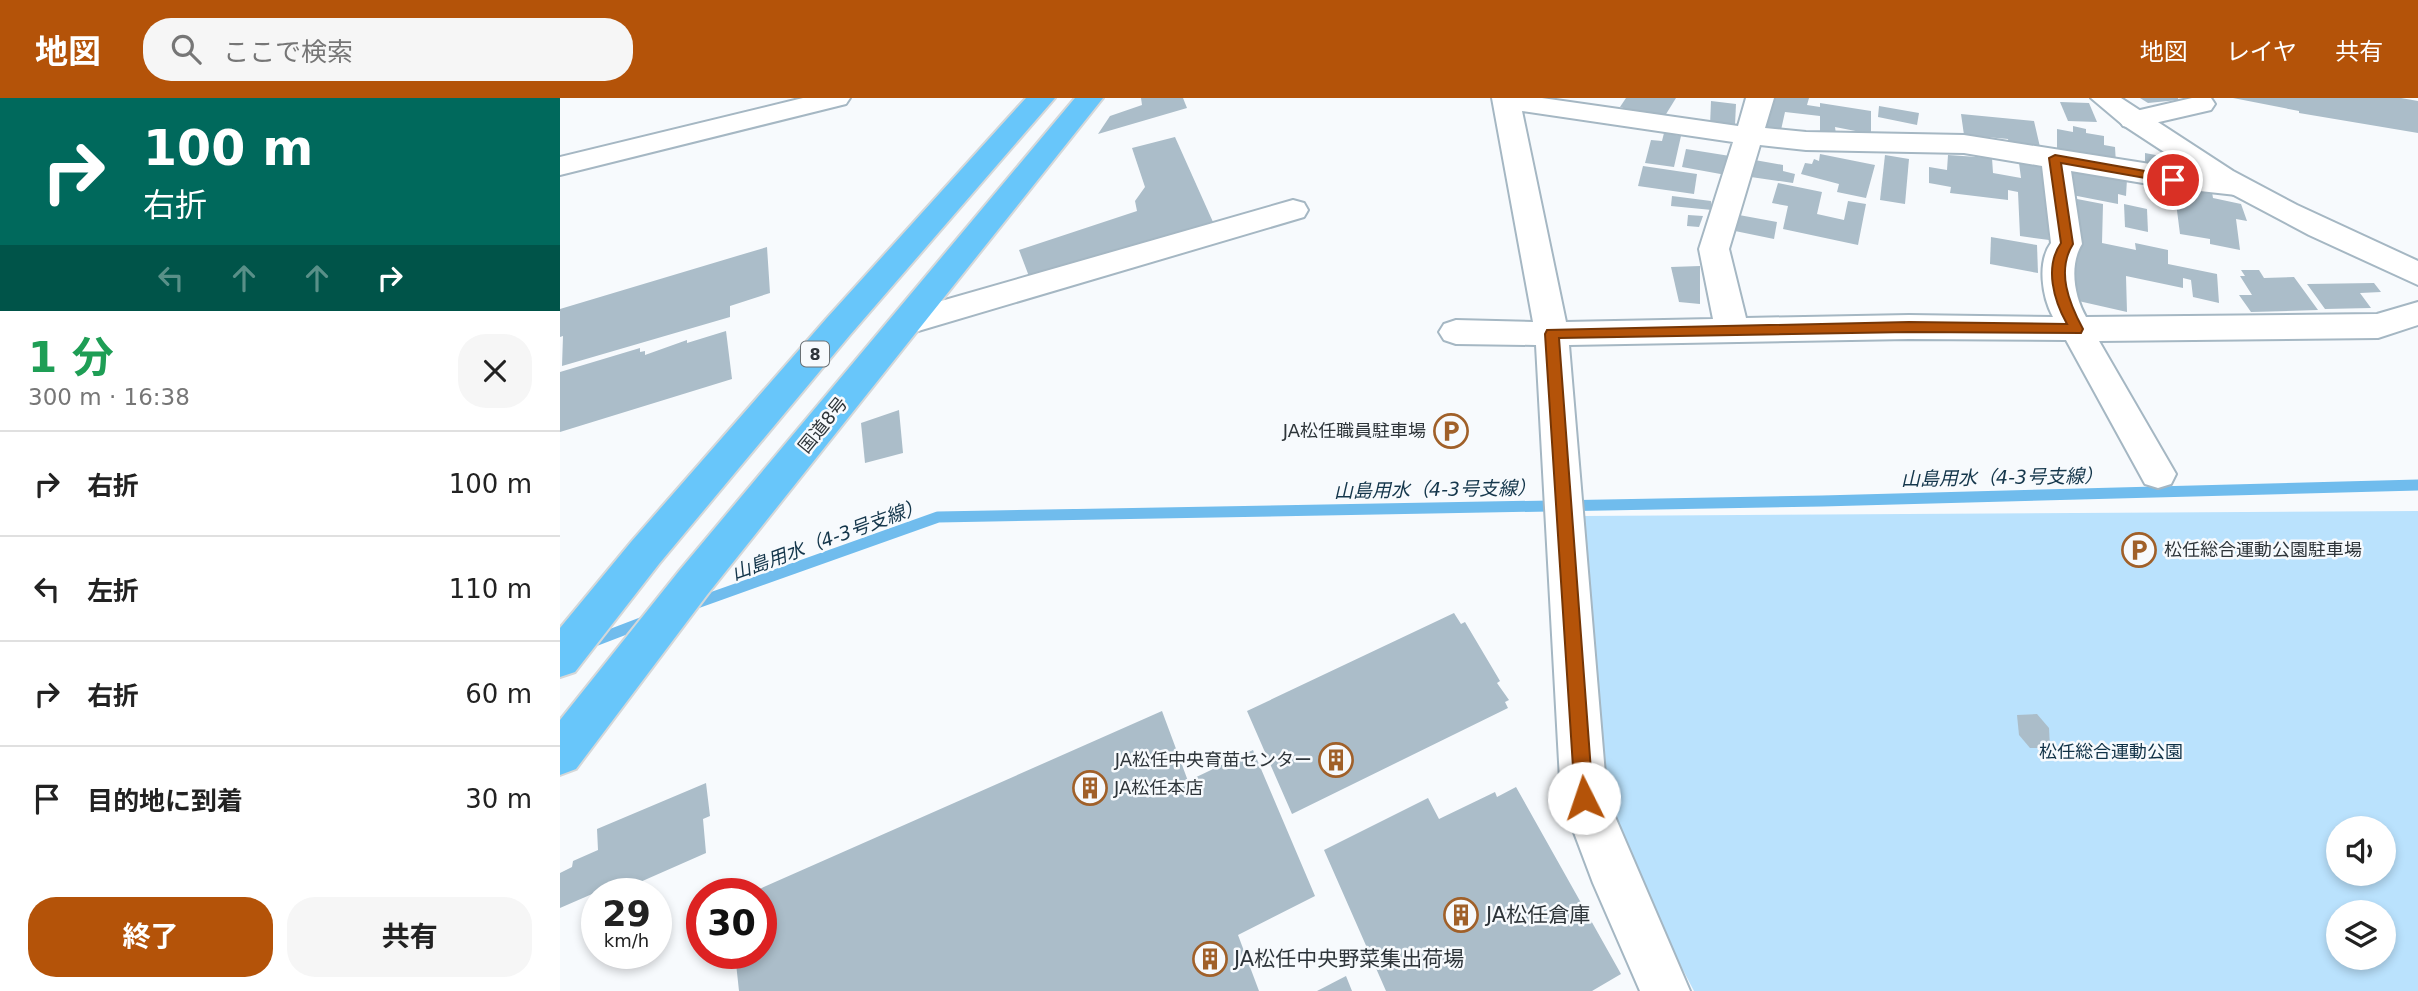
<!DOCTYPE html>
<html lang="ja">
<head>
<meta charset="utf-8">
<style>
	body { margin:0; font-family:"DejaVu Sans","Noto Sans JP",sans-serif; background:#f6f6f6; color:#222; height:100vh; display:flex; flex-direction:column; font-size:26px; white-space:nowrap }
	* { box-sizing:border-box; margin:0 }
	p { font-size:23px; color:#767676 }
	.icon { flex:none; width:38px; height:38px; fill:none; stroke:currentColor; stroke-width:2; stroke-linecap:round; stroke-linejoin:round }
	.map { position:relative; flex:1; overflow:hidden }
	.panel { display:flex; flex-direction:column; background:#fff; width:560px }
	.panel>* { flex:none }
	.top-card { background:#00695c; color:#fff; overflow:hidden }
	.controls { position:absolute; left:1766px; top:718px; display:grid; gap:14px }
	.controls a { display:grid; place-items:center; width:70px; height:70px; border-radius:50%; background:#fff; box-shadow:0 4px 10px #0003; font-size:35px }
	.speed { position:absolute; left:21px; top:780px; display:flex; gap:14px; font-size:35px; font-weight:700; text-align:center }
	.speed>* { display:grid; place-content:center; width:91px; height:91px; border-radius:50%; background:#fff; box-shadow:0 4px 10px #0003; line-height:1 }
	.speed small { font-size:18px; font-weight:400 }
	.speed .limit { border:10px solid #d22; background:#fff; color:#111 }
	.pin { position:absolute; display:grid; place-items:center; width:60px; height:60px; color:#fff; margin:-30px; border:4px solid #fff; border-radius:50%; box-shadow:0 2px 7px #0007 }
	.me { position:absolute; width:77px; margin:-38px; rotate:356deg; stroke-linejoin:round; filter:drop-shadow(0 0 5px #0008) }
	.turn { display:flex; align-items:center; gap:24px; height:147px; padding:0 28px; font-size:32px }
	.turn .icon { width:91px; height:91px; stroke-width:2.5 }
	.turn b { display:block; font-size:49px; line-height:60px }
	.lanes { display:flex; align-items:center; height:66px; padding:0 28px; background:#0003; justify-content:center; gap:35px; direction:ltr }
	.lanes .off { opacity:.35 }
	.round { display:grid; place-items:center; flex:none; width:74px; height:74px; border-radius:28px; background:#f6f6f6 }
	.overview { display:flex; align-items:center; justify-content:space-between; height:119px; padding:0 28px }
	h1 { font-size:42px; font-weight:700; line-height:52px; color:#1e9e55 }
	.primary-button { display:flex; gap:14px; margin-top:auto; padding:14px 28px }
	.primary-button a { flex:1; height:80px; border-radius:28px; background:#b45309; color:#fff; font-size:28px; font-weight:700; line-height:80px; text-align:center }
	.primary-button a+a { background:#f6f6f6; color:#222 }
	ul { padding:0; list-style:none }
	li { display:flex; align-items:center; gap:21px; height:105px; padding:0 28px; border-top:2px solid #e0e0e0 }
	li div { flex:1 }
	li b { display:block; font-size:26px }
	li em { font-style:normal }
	header { display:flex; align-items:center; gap:42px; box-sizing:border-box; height:98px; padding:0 35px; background:#b45309; color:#fff }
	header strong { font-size:33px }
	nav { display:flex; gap:38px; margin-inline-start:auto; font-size:24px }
	.search { width:490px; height:63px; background:#f6f6f6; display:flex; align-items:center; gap:18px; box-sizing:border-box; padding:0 24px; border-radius:28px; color:#767676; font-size:26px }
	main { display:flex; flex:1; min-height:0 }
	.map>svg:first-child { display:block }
	.green { fill:#bae2fd; fill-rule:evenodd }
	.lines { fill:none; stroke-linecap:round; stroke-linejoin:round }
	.stream { stroke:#70bced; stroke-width:11 }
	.building { fill:#abbdc9 }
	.minor-casing { stroke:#a5b7c3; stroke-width:4 }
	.tertiary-casing { stroke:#a5b7c3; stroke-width:4 }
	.trunk-casing { stroke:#d5d7d8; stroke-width:4 }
	.minor { fill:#fff; fill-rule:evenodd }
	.tertiary { fill:#fff; fill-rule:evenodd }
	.trunk { fill:#68c6fa; fill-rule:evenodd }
	.route { fill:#b45309; stroke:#753606; stroke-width:2 }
	.labels { text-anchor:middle; stroke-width:5; stroke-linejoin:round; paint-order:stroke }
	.shield { fill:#f7fafd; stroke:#6a7074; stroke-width:2 }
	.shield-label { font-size:16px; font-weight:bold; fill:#2e353a }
	.street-label { font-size:18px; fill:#2e353a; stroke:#f7fafd }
	.poi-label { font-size:18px; fill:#2e353a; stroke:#f7fafd; text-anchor:end }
	.park-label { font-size:18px; fill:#0f3146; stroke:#f7fafd }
	.water-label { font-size:19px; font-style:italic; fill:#14364b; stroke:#f7fafd }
	.near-poi-label { font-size:21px; fill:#2e353a; stroke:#f7fafd; text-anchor:start }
</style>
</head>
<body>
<header>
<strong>地図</strong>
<div class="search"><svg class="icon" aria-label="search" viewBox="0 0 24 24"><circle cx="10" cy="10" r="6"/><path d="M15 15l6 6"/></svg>ここで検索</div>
<nav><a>地図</a><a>レイヤ</a><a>共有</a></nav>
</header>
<main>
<section class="panel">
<div class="top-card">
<div class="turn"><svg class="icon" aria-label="right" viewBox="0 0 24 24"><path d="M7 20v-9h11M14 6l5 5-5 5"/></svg><div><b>100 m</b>右折</div></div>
<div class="lanes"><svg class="icon off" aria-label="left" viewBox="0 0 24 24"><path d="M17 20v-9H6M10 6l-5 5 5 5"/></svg><svg class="icon off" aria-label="ahead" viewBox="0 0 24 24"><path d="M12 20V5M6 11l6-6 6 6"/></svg><svg class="icon off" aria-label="ahead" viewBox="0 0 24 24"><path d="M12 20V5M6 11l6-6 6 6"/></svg><svg class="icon" aria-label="right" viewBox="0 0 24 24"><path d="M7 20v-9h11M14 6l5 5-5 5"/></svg></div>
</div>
<div class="overview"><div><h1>1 分</h1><p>300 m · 16:38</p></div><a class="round"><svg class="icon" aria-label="close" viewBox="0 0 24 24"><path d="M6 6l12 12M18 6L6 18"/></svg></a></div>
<ul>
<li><svg class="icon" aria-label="right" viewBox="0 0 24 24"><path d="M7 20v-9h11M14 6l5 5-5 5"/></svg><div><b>右折</b></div><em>100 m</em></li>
<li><svg class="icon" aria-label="left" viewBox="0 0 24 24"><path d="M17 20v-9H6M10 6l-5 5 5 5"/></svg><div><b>左折</b></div><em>110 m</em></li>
<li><svg class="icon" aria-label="right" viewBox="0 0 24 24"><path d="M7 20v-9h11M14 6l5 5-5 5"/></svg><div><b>右折</b></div><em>60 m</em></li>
<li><svg class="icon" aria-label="arrive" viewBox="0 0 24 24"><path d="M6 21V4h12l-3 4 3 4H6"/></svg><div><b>目的地に到着</b></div><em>30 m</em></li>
</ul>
<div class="primary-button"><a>終了</a><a>共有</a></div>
</section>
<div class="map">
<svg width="1858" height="893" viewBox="0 0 1858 893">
	<rect width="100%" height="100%" fill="#f7fafd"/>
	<!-- green -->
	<path class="green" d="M1858 413V893H1134L1058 748 1039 688 1024 418ZM1778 730H1824V775H1778ZM1778 814H1824V859H1778Z"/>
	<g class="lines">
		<!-- stream -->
		<g class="stream">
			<path d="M131 507 378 419 1262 403 1858 387"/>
			<path d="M29 545 89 522"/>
		</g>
	</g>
	<!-- building -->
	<g class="building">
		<path d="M581 0H623L627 10 538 36 550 18 582 7Z"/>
		<path d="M1066 0H1116L1103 21 1060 9Z"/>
		<path d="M1210 0H1249L1247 7 1260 9V5L1311 13V36L1275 29 1276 36 1260 35V18L1225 14 1221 32 1201 30Z"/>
		<path d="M1580 0H1618V2L1588 5Z"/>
		<path d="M1673 0H1841L1858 3V35L1739 15V13Z"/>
		<path d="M1151 3 1176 6 1175 27 1150 28Z"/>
		<path d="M1500 4 1529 5 1537 24 1508 23Z"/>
		<path d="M1319 8 1359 15 1357 27 1318 19Z"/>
		<path d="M1401 16 1474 23 1480 49 1449 46 1448 41 1404 37Z"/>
		<path d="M1513 28 1526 31V35L1544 38V47L1555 49 1556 66 1497 55V31L1513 34Z"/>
		<path d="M1104 35 1121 38 1114 69 1085 65 1091 42 1102 43Z"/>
		<path d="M615 39 653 124 470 181 459 152 577 113 575 103 585 89 572 50Z"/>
		<path d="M1126 51 1170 58 1166 77 1122 69Z"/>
		<path d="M1585 55 1601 58 1597 65 1608 67 1609 76 1585 71Z"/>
		<path d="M1260 56 1315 67 1306 100 1277 94 1279 86 1241 76 1245 65 1252 66 1254 61 1259 63Z"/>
		<path d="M1325 57 1349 61 1345 106 1320 102Z"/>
		<path d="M1388 57 1432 60 1433 75 1461 80 1459 65 1484 69 1489 142 1460 138 1458 94 1448 92V102L1390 95 1391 89 1369 85V69L1387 72Z"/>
		<path d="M1189 61 1223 67V73L1235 76 1233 85 1184 78Z"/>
		<path d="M1083 68 1137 76 1134 96 1078 88Z"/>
		<path d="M1509 69 1567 81 1566 98 1558 96V106L1507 96Z"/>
		<path d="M1218 85 1262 94 1257 116 1284 122 1288 103 1306 106 1298 147 1223 131 1228 108 1212 105Z"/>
		<path d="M1614 89 1652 94 1653 100 1681 106 1687 123 1676 121 1680 152 1650 146V141L1620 136Z"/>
		<path d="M1112 98 1151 103 1152 112 1111 108Z"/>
		<path d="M1517 101 1543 106 1542 145 1576 152 1575 145 1608 152V166L1657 176 1659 205 1633 199 1631 182 1623 180V190L1566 178 1567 214 1514 202Z"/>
		<path d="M1564 106 1587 111 1588 134 1565 129Z"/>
		<path d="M1128 117 1143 118 1139 129 1127 128Z"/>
		<path d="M1179 117 1217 124 1214 141 1175 133Z"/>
		<path d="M1431 139 1477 147 1478 175 1430 166Z"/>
		<path d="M207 149 210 195 170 208V219L2 268 3 238 0 239V211Z"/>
		<path d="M1140 168V206L1119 204 1111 169Z"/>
		<path d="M1681 172H1699L1704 180 1734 179 1758 212 1691 214 1679 197H1692L1680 178H1685Z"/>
		<path d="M1814 185 1821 194 1800 195 1811 210 1765 211 1747 186Z"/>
		<path d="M166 233 172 281 0 334V274L80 250V254L85 253V257L127 242V245Z"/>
		<path d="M339 312 343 355 305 365 301 325Z"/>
		<path d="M894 515 901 526 905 524 940 583 937 585 949 602 945 604 948 610 732 716 687 613Z"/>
		<path d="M602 613 628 683 693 652 755 798 678 837 699 893H179L175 856H201V796H188Z"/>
		<path d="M1477 616 1489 630 1490 650H1470L1459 637 1457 617Z"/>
		<path d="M146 685 150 718 143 721 146 755 62 792V783L0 810V775L12 769 13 763 38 752 37 731Z"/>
		<path d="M956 689 1061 876 1032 893H826L764 752 868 700 879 721 935 694 937 699Z"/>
		<path d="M786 878 792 893H757Z"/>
	</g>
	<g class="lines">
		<!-- minor casing -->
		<g class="minor-casing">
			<g id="minor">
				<path d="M243 0H290L286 6 0 77V59Z"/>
				<path d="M932 0H982L1178 28 1186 0H1214L1205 30 1246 34 1404 37 1686 81 1691 88 1686 95 1676 97 1613 90 1511 73 1522 146C1509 167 1514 198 1526 219L1817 216 1858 204V227L1818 240 1539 243 1616 376 1611 386 1598 390 1585 386 1506 242 1349 241 1009 247 1047 700 1130 893H1080L1033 785 1001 700 976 247 896 246 884 242 879 234 884 226 896 222 973 224ZM962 13 1173 44 1139 151 1153 221 1006 224ZM1200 47 1246 52 1404 55 1482 68 1491 145C1477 164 1482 199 1493 219L1349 217 1186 220 1169 151Z"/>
				<path d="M1632 0H1651L1655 6 1651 12 1573 30 1563 28 1559 22 1563 16Z"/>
				<path d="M733 102 744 105 748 112 744 119 348 236 336 232 332 224 336 216Z"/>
			</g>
		</g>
		<!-- tertiary casing -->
		<g class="tertiary-casing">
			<path id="tertiary" d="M1531 0H1561L1673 73 1737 107 1858 163V187L1749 137 1653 86 1563 27Z"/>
		</g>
		<!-- trunk casing -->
		<g class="trunk-casing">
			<g id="trunk">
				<path d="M466 0H495L290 237 99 466 15 574 0 579V530L71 444 266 221Z"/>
				<path d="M515 0H543L147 497 16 671 0 677V622L119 473Z"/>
			</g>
		</g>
		<!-- minor -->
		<use href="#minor" class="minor"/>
		<!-- tertiary -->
		<use href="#tertiary" class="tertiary"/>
		<!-- trunk -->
		<use href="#trunk" class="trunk"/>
	</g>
	<!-- route -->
	<path class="route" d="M1495 57 1613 78 1619 82 1613 85 1501 65 1513 146C1496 173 1509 205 1523 231L1521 235 1349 234 999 240 1033 700 1031 706 1024 709 1017 706 1015 700 985 236 987 232 1349 224 1507 226C1494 203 1484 169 1501 145L1489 60Z"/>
	<!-- icons -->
	<defs>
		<g id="parking-ring" transform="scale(1.75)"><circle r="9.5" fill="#f7fafd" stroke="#a06029" stroke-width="1.5"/><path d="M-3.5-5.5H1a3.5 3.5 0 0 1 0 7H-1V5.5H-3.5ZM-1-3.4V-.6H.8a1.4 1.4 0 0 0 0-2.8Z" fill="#a06029"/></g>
		<g id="building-ring" transform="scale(1.75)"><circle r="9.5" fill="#f7fafd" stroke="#a06029" stroke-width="1.5"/><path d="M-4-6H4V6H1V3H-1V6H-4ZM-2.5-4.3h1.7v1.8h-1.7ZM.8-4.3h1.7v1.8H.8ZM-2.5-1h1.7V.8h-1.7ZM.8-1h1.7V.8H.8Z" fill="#a06029"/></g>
	</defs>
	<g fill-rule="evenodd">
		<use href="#parking-ring" x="891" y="333"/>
		<use href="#parking-ring" x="1579" y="452"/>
		<use href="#building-ring" x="776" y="662"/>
		<use href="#building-ring" x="530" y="690"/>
		<use href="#building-ring" x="901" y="817"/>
		<use href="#building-ring" x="650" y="861"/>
	</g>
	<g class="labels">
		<!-- shield labels -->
		<rect class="shield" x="241" y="243.5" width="28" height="25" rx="5"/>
		<g class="shield-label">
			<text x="255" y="262">8</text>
		</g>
		<!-- street labels -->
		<g class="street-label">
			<text transform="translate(263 327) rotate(-51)" y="6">国道8号</text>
		</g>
		<!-- poi labels -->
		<g class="poi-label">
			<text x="866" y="339">JA松任職員駐車場</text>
			<text x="1604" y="458" text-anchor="start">松任総合運動公園駐車場</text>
			<text x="752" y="668">JA松任中央育苗センター</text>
			<text x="554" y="696" text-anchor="start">JA松任本店</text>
		</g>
		<!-- park labels -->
		<g class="park-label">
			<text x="1551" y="660">松任総合運動公園</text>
		</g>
		<!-- water labels -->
		<g class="water-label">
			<text transform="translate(1442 379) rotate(-1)" y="7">山島用水（4-3号支線）</text>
			<text transform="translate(875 391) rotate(-1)" y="7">山島用水（4-3号支線）</text>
			<text transform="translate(267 441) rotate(-20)" y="7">山島用水（4-3号支線）</text>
		</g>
		<!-- near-poi labels -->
		<g class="near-poi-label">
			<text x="926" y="824">JA松任倉庫</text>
			<text x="674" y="868">JA松任中央野菜集出荷場</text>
		</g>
	</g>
</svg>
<div class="controls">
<a><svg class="icon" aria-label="sound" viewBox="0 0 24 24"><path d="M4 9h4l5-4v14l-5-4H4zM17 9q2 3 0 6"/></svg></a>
<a><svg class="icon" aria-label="layers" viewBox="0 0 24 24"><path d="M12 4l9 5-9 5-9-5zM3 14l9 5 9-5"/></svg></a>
</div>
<div class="speed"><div>29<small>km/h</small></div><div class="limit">30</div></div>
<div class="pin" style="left:1613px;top:82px;background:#d93025"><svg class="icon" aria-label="arrive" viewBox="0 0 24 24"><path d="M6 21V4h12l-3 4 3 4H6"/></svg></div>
<svg class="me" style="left:1024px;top:700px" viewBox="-20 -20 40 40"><circle r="19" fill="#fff"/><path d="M0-13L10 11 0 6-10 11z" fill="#b45309"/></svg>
</div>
</main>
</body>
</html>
